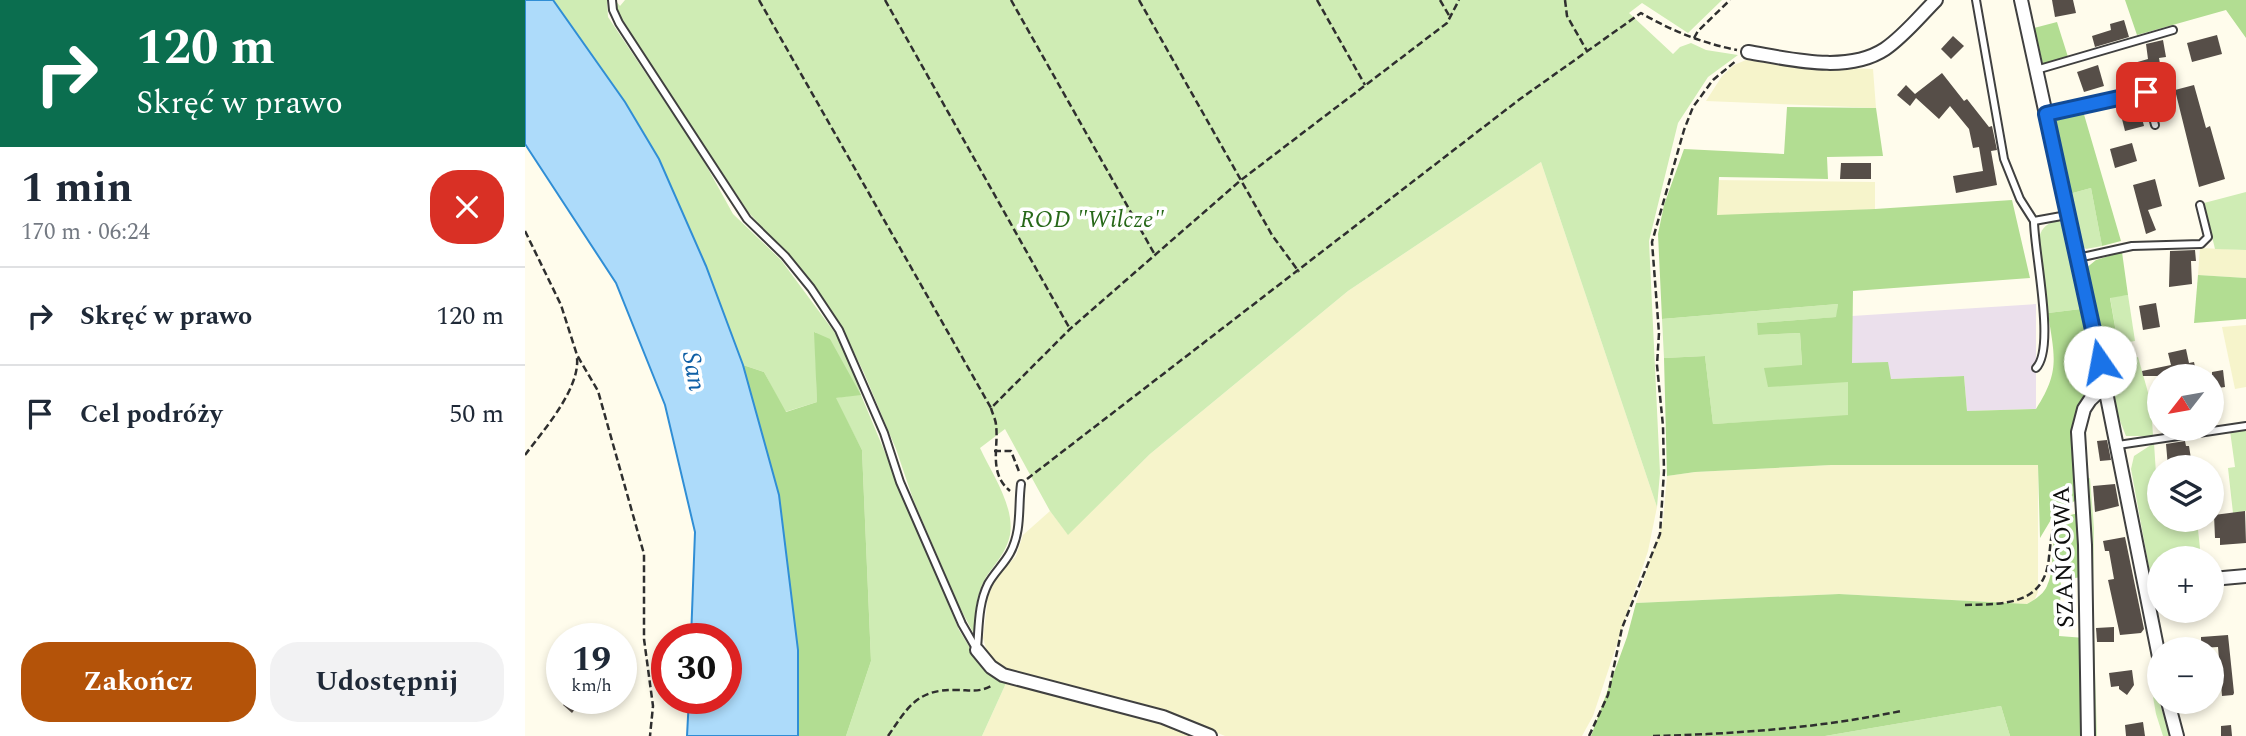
<!DOCTYPE html>
<html lang="pl">
<head>
<meta charset="utf-8">
<style>
	body { margin:0; font-family:Spectral,serif; background:#f2f2f3; color:#1f2937; height:100vh; display:flex; flex-direction:column; font-size:26px; white-space:nowrap }
	* { box-sizing:border-box; margin:0 }
	p { font-size:23px; color:#747a83 }
	.icon { flex:none; width:38px; height:38px; fill:none; stroke:currentColor; stroke-width:2; stroke-linecap:round; stroke-linejoin:round }
	.map { position:relative; flex:1; overflow:hidden }
	.drawer { display:flex; flex-direction:column; background:#fff; width:525px }
	.drawer>* { flex:none }
	.banner { background:#0b6e4f; color:#fff; overflow:hidden }
	.needle { width:46px; rotate:239deg }
	.tools { position:absolute; left:1622px; top:364px; display:grid; gap:14px }
	.tools a { display:grid; place-items:center; width:77px; height:77px; border-radius:50%; background:#fff; box-shadow:0 4px 10px #0003; font-size:35px }
	.speed { position:absolute; left:21px; top:623px; display:flex; gap:14px; font-size:35px; font-weight:700; text-align:center }
	.speed>* { display:grid; place-content:center; width:91px; height:91px; border-radius:50%; background:#fff; box-shadow:0 4px 10px #0003; line-height:1 }
	.speed small { font-size:18px; font-weight:400 }
	.speed .limit { border:10px solid #d22; background:#fff; color:#111 }
	.pin { position:absolute; display:grid; place-items:center; width:60px; height:60px; color:#fff; margin:-30px; border-radius:14px; box-shadow:0 4px 10px #0006 }
	.me { position:absolute; width:77px; margin:-38px; rotate:348deg; stroke-linejoin:round; filter:drop-shadow(0 0 5px #0008) }
	.turn { display:flex; align-items:center; gap:24px; height:147px; padding:0 21px; font-size:32px }
	.turn .icon { width:91px; height:91px; stroke-width:2.5 }
	.turn b { display:block; font-size:49px; line-height:60px }
	.round { display:grid; place-items:center; flex:none; width:74px; height:74px; border-radius:28px; background:#f2f2f3 }
	.head { display:flex; align-items:center; justify-content:space-between; height:119px; padding:0 21px }
	h1 { font-size:42px; font-weight:700; line-height:52px }
	.primary-button { display:flex; gap:14px; margin-top:auto; padding:14px 21px }
	.primary-button a { flex:1; height:80px; border-radius:28px; background:#b45309; color:#fff; font-size:28px; font-weight:700; line-height:80px; text-align:center }
	.primary-button a+a { background:#f2f2f3; color:#1f2937 }
	ul { padding:0; list-style:none }
	li { display:flex; align-items:center; gap:21px; height:98px; padding:0 21px; border-top:2px solid #e0e1e3 }
	li div { flex:1 }
	li b { display:block; font-size:26px }
	li em { font-style:normal }
	main { display:flex; flex:1; min-height:0 }
	.map>svg:first-child { display:block }
	.industrial { fill:#ebe0ec }
	.farmland { fill:#f6f4cb }
	.green { fill:#cfecb4 }
	.forest { fill:#b2dd92 }
	.water { fill:#addbfa; stroke:#308ed5; stroke-width:2 }
	.building { fill:#564e48 }
	.lines { fill:none; stroke-linecap:round; stroke-linejoin:round }
	.lane-casing { stroke:#404040; stroke-width:10 }
	.street-casing { stroke:#404040; stroke-width:16 }
	.path { stroke:#2f2f2f; stroke-width:2.5; stroke-dasharray:7 3.5; stroke-linecap:butt }
	.lane { stroke:#fff; stroke-width:6 }
	.street { stroke:#fff; stroke-width:12 }
	.route-casing { stroke:#114b97; stroke-width:18 }
	.route { stroke:#1a73e8; stroke-width:12 }
	.labels { text-anchor:middle; stroke-width:7; stroke-linejoin:round; paint-order:stroke }
	.park-label { font-size:24px; font-style:italic; fill:#276819; stroke:#fff }
	.street-label { font-size:24px; fill:#0d0d0d; stroke:#fff }
	.water-label { font-size:26px; font-style:italic; fill:#0f5fa5; stroke:#fff }
</style>
</head>
<body>
<main>
<section class="drawer">
<div class="banner">
<div class="turn"><svg class="icon" aria-label="right" viewBox="0 0 24 24"><path d="M7 20v-9h11M14 6l5 5-5 5"/></svg><div><b>120 m</b>Skręć w prawo</div></div>
</div>
<div class="head"><div><h1>1 min</h1><p>170 m · 06:24</p></div><a class="round" style="background:#d93025;color:#fff"><svg class="icon" aria-label="close" viewBox="0 0 24 24"><path d="M6 6l12 12M18 6L6 18"/></svg></a></div>
<ul>
<li><svg class="icon" aria-label="right" viewBox="0 0 24 24"><path d="M7 20v-9h11M14 6l5 5-5 5"/></svg><div><b>Skręć w prawo</b></div><em>120 m</em></li>
<li><svg class="icon" aria-label="arrive" viewBox="0 0 24 24"><path d="M6 21V4h12l-3 4 3 4H6"/></svg><div><b>Cel podróży</b></div><em>50 m</em></li>
</ul>
<div class="primary-button"><a>Zakończ</a><a>Udostępnij</a></div>
</section>
<div class="map">
<svg width="1721" height="736" viewBox="0 0 1721 736">
	<rect width="100%" height="100%" fill="#fffcec"/>
	<!-- industrial -->
	<path class="industrial" d="M1511 304V409L1442 411 1439 376 1365 379 1326 363 1327 316Z"/>
	<!-- farmland -->
	<g class="farmland">
		<path d="M1221 60 1293 67 1348 69 1351 108 1181 101 1197 76 1209 65Z"/>
		<path d="M1016 162 1132 507 1123 551 1068 716 1057 736H700L641 712 499 678 473 667 463 655 458 638 463 597 470 579 491 556 498 535 525 511 543 534 625 454 823 291Z"/>
		<path d="M1187 180 1350 182V209L1185 220Z"/>
		<path d="M1675 248 1721 250V278L1673 275Z"/>
		<path d="M1721 325V387L1710 389 1697 327Z"/>
		<path d="M1449 463 1513 465V592L1510 599 1502 604 1314 594 1111 603 1138 521 1142 476 1170 472 1306 465Z"/>
		<path d="M482 681 634 720 675 736H457Z"/>
	</g>
	<!-- green -->
	<g class="green">
		<path d="M28 0H82L83 17 176 156 208 214 256 260 310 333 326 361 336 395 434 630 450 656 482 681 457 736H321L346 661 337 450 310 398 335 394 290 332 292 402 260 412 239 372 218 365 181 266 134 159 110 118Z"/>
		<path d="M90 0 95 6 100 0H1197L1163 33 1117 3 1104 13 1148 54 1155 47 1166 43 1181 50 1213 55 1183 77 1153 123 1124 241 1135 473 1132 507 1016 162 823 291 625 454 543 535 525 511 480 429 455 448C466 472 490 506 485 535 482 551 470 564 461 577 450 595 450 616 450 636L434 606 388 499 371 449 339 373 315 324 271 263 224 213 109 40 92 12Z"/>
		<path d="M1566 188 1577 246 1561 249 1556 245 1544 194Z"/>
		<path d="M1721 192V250L1690 249 1679 203Z"/>
		<path d="M1534 221 1539 226 1556 309 1523 313 1514 238C1517 226 1523 223 1534 221Z"/>
		<path d="M1603 295 1610 341 1593 344 1585 297Z"/>
		<path d="M1313 304 1312 317 1233 323V335L1275 333 1277 366 1323 382V416L1188 424 1180 356 1139 358 1137 319Z"/>
		<path d="M1613 357 1626 403 1628 436H1601L1590 408 1581 364Z"/>
		<path d="M1721 429V511L1708 513 1703 468 1710 467 1705 431Z"/>
		<path d="M1629 443 1634 520H1672L1676 558H1634V577L1625 573 1606 469 1609 456Z"/>
		<path d="M1565 478 1569 528 1568 594 1564 595 1560 479Z"/>
		<path d="M1568 604 1572 736H1567L1565 605Z"/>
		<path d="M1624 674 1632 677 1634 702 1646 736H1638L1631 714Z"/>
		<path d="M1476 706 1485 736H1300Z"/>
	</g>
	<!-- forest -->
	<g class="forest">
		<path d="M1600 0H1721V38L1701 10 1612 35Z"/>
		<path d="M1532 22 1543 57 1518 64 1509 28Z"/>
		<path d="M1262 107 1351 108 1358 156 1302 157 1303 179 1194 177 1192 215 1350 209 1487 200 1505 278 1328 291 1327 363 1363 362 1366 379 1439 376 1442 411 1511 409C1536 370 1529 356 1523 313L1556 309 1569 371 1555 407 1546 444 1552 499 1527 518 1515 538 1513 465H1306L1170 472 1142 476 1139 358 1180 356 1188 424 1323 415V382L1243 387 1239 368 1277 365 1275 333 1233 335 1232 323 1311 317 1313 304 1137 319 1133 234 1139 205 1159 149 1259 154Z"/>
		<path d="M1558 111 1596 241 1577 246 1566 188 1544 194 1529 120 1530 117Z"/>
		<path d="M1597 252 1603 295 1585 298 1593 344 1577 346 1560 269 1571 260Z"/>
		<path d="M1673 275 1721 278V319L1669 323Z"/>
		<path d="M289 332 305 339 336 395 311 398 337 450 346 661 321 736H273V650L254 495 218 365 239 372 261 412 292 402Z"/>
		<path d="M1554 513 1557 577 1536 580 1534 636 1560 638 1555 736H1485L1476 706 1300 736H1066L1102 637 1111 603 1314 594 1502 604C1509 600 1518 595 1522 586 1535 561 1515 519 1554 513Z"/>
	</g>
	<!-- water -->
	<path class="water" d="M0 0H28L100 102 134 159 181 266 218 365 254 495 273 650V736H162L164 698H201V639H166L170 532 140 405 91 283 0 144Z"/>
	<!-- building -->
	<g class="building">
		<path d="M1527 0H1548L1551 13 1530 17Z"/>
		<path d="M1599 20 1604 37 1570 47 1567 36 1586 30 1585 24Z"/>
		<path d="M1692 35 1697 54 1667 62 1662 43Z"/>
		<path d="M1428 36 1439 46 1426 59 1416 49Z"/>
		<path d="M1638 40 1641 57 1634 58 1638 80 1613 85 1612 82 1605 83 1602 65 1623 59 1621 44Z"/>
		<path d="M1573 65 1579 86 1559 92 1552 72Z"/>
		<path d="M1417 73 1439 101 1442 99 1464 127 1467 126 1472 150 1466 151 1472 185 1431 193 1428 176 1458 171 1454 147 1448 148 1444 129 1425 106 1414 119 1391 98 1385 106 1372 95 1381 85 1390 94Z"/>
		<path d="M1669 85 1681 128 1685 126 1700 179 1674 187 1650 90Z"/>
		<path d="M1614 107 1619 126 1600 131 1595 111Z"/>
		<path d="M1607 143 1612 161 1590 168 1585 149Z"/>
		<path d="M1316 163H1346V179H1315Z"/>
		<path d="M1630 179 1637 206 1623 210 1631 230 1621 234 1608 185Z"/>
		<path d="M1670 250 1671 261H1666L1667 284 1644 287 1645 251Z"/>
		<path d="M1631 303 1635 327 1618 330 1614 306Z"/>
		<path d="M1661 349 1664 363 1669 362 1672 376H1618L1617 371 1646 365 1643 353Z"/>
		<path d="M1698 370 1700 387 1687 389V372Z"/>
		<path d="M1582 440 1586 460 1575 461 1572 441Z"/>
		<path d="M1660 441 1661 446H1664L1667 465 1643 467 1641 444Z"/>
		<path d="M1590 484 1594 506 1570 512 1568 486Z"/>
		<path d="M1720 511 1721 543 1695 545V538H1690L1689 515Z"/>
		<path d="M1600 537 1619 629 1616 633 1595 635 1583 580 1589 579 1584 551H1580L1578 541Z"/>
		<path d="M1589 627V642H1572L1571 628Z"/>
		<path d="M1703 635 1709 693 1708 695 1697 696 1693 647 1676 648V637Z"/>
		<path d="M1607 670 1609 685 1602 695 1594 689V686L1586 687 1584 673Z"/>
		<path d="M44 698 53 705 47 713 38 705Z"/>
		<path d="M1618 722 1620 736H1601L1600 725Z"/>
		<path d="M1706 725 1707 736H1696V726Z"/>
	</g>
	<g class="lines">
		<!-- lane casing -->
		<g class="lane-casing">
			<g id="lane">
				<path d="M87 0 88 10 94 23 222 219 260 256 286 288 314 330 359 433 375 482 437 624 452 650"/>
				<path d="M1451 0 1479 159 1495 199 1509 221 1542 215"/>
				<path d="M1511 70 1648 30"/>
				<path d="M1521 114 1621 92 1630 125"/>
				<path d="M1509 221C1509 252 1531 348 1511 368"/>
				<path d="M1553 258 1607 246 1676 244 1683 237 1675 205"/>
				<path d="M1593 445 1721 426"/>
				<path d="M452 648C454 627 453 604 463 584 469 573 479 564 485 553 497 531 493 507 496 484"/>
			</g>
		</g>
		<!-- street casing -->
		<g class="street-casing">
			<g id="street">
				<path d="M1496 0 1575 362 1634 657"/>
				<path d="M1223 52C1265 59 1322 74 1360 49 1379 36 1395 16 1411 0"/>
				<path d="M1687 579 1721 576"/>
				<path d="M452 650 466 667 478 675 638 717 685 736"/>
				<path d="M1643 702 1652 736"/>
				<path d="M1563 736 1560 545 1553 432 1559 409 1565 400 1580 386"/>
			</g>
		</g>
		<!-- path -->
		<g class="path">
			<path d="M234 0 466 408 545 329 716 180 922 23 934 0"/>
			<path d="M360 0 545 329"/>
			<path d="M486 0 630 255"/>
			<path d="M614 0 747 235 774 272"/>
			<path d="M792 0 840 85"/>
			<path d="M915 0 925 17"/>
			<path d="M1040 0 1042 16 1062 51"/>
			<path d="M1169 38 1173 31 1205 0"/>
			<path d="M0 231 36 305 52 355 73 391 119 554V639L128 706 125 736"/>
			<path d="M466 408C467 413 471 420 471 425 474 447 463 473 485 491"/>
			<path d="M469 451H486L495 474"/>
			<path d="M0 455C18 431 55 389 52 358"/>
			<path d="M502 479 995 99 1116 13C1147 31 1177 43 1212 50"/>
			<path d="M1440 605C1478 604 1520 606 1524 557 1527 533 1525 525 1545 509"/>
			<path d="M363 736C383 707 392 689 431 690 446 690 454 693 468 685"/>
			<path d="M1064 736 1083 695 1097 628 1135 534 1139 471 1138 426 1132 365 1134 333 1127 242 1159 130 1168 107 1188 80 1212 60"/>
			<path d="M1128 736C1211 734 1294 728 1376 711"/>
		</g>
		<!-- lane -->
		<use href="#lane" class="lane"/>
		<!-- street -->
		<use href="#street" class="street"/>
	</g>
	<g class="lines">
		<!-- route casing -->
		<g class="route-casing">
			<path id="route" d="M1575 362 1521 114 1621 92"/>
		</g>
		<!-- route -->
		<use href="#route" class="route"/>
	</g>
	<g class="labels">
		<!-- park labels -->
		<g class="park-label">
			<text x="567" y="227">ROD "Wilcze"</text>
		</g>
		<!-- street labels -->
		<g class="street-label">
			<text transform="translate(1538 557) rotate(-92)" y="8">SZAŃCOWA</text>
		</g>
		<!-- water labels -->
		<g class="water-label">
			<text transform="translate(170 371) rotate(80)" y="9">San</text>
		</g>
	</g>
</svg>
<div class="tools">
<a><svg class="needle" viewBox="-14 -14 28 28"><path d="M0-13l5 13h-10z" fill="#e53935"/><path d="M0 13l5-13h-10z" fill="#747a83"/></svg></a>
<a><svg class="icon" aria-label="layers" viewBox="0 0 24 24"><path d="M12 4l9 5-9 5-9-5zM3 14l9 5 9-5"/></svg></a>
<a>+</a>
<a>−</a>
</div>
<div class="speed"><div>19<small>km/h</small></div><div class="limit">30</div></div>
<div class="pin" style="left:1621px;top:92px;background:#d93025"><svg class="icon" aria-label="arrive" viewBox="0 0 24 24"><path d="M6 21V4h12l-3 4 3 4H6"/></svg></div>
<svg class="me" style="left:1575px;top:362px" viewBox="-20 -20 40 40"><circle r="19" fill="#fff"/><path d="M0-13L10 11 0 6-10 11z" fill="#1a73e8"/></svg>
</div>
</main>
</body>
</html>
